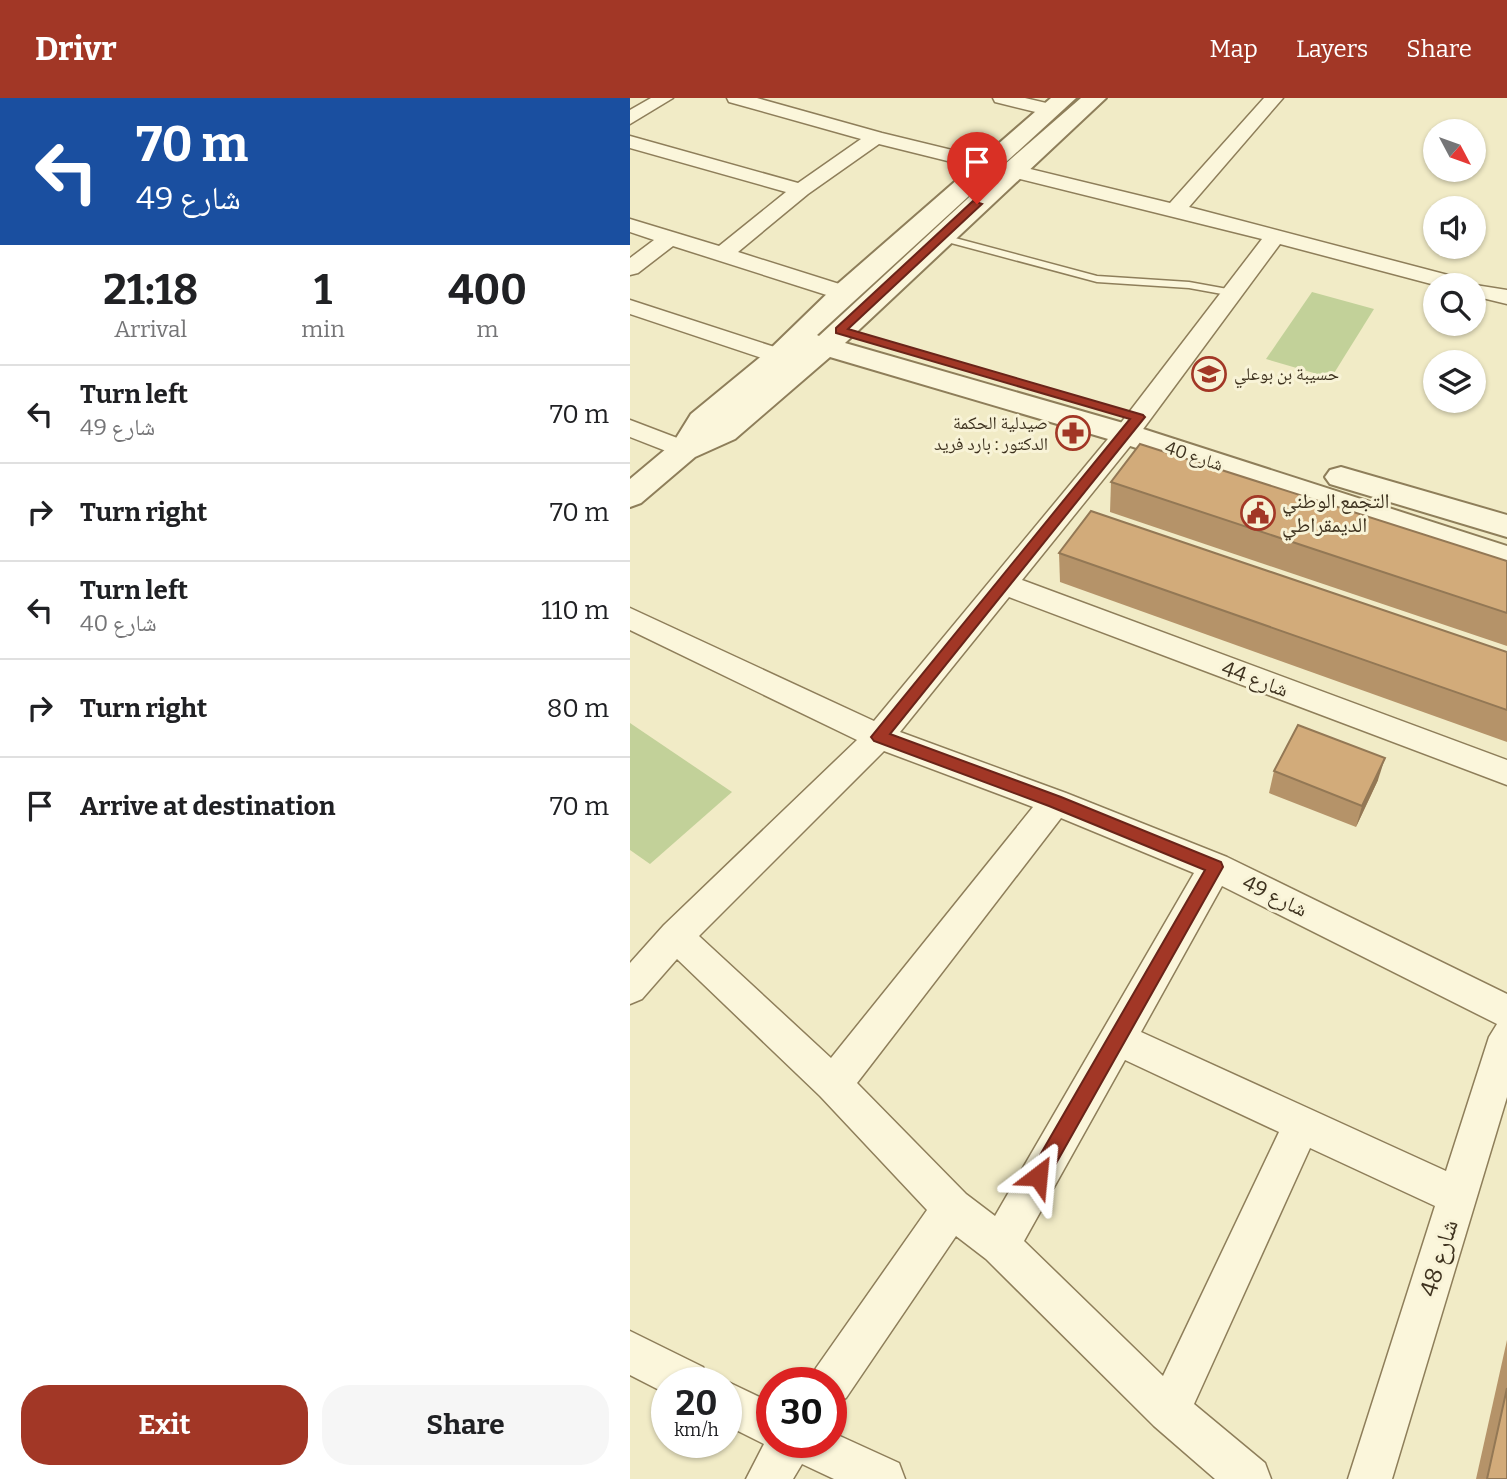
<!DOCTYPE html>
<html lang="en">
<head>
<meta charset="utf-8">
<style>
	body { margin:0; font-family:Bitter,"Noto Naskh Arabic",serif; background:#f6f6f6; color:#202124; height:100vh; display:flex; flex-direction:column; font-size:26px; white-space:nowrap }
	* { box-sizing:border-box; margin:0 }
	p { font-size:23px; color:#757577 }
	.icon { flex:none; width:38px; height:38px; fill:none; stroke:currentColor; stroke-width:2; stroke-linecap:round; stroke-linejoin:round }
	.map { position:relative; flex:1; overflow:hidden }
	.panel { display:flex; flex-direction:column; background:#fff; width:630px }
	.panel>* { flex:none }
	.banner { background:#1a4fa0; color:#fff; overflow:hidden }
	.needle { width:46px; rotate:131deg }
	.controls { position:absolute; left:793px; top:21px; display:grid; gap:14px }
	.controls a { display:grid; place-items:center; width:63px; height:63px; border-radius:50%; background:#fff; box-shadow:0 2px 5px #0004; font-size:35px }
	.speed { position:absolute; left:21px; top:1269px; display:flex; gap:14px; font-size:35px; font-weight:700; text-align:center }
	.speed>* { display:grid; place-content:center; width:91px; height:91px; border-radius:50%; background:#fff; box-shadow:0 2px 5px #0004; line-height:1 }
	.speed small { font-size:18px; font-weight:400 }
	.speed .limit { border:10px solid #d22; background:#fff; color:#111 }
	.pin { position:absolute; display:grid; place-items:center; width:60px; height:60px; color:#fff; margin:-72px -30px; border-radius:50% 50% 50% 0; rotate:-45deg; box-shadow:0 0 7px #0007 }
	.pin .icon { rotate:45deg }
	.me { position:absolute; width:77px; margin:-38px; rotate:29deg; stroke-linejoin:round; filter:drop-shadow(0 0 5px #0008) }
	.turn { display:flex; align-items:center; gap:24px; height:147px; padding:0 21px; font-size:32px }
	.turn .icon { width:91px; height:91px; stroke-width:2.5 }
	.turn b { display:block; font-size:49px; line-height:60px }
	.eta { display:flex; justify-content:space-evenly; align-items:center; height:119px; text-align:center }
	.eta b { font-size:42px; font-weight:700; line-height:49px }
	.action { display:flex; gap:14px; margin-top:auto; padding:14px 21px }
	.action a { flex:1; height:80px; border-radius:28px; background:#a23726; color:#fff; font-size:28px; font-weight:700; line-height:80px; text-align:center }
	.action a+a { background:#f6f6f6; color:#202124 }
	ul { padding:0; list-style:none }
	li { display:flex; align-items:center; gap:21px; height:98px; padding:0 21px; border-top:2px solid #e0e0e0 }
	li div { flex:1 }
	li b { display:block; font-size:26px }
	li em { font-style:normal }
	header { display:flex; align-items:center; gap:42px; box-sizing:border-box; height:98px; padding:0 35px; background:#a23726; color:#fff }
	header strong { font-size:33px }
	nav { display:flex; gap:38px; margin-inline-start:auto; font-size:24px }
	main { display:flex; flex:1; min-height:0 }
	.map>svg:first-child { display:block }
	.green { fill:#c2d199 }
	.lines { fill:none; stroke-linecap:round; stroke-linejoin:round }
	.service-casing { stroke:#8e7e5a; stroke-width:3 }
	.minor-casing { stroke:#8e7e5a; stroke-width:3 }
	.tertiary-casing { stroke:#8e7e5a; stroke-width:4 }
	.service { fill:#fbf6db; fill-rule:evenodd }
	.minor { fill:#fbf6db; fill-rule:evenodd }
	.tertiary { fill:#fbf6db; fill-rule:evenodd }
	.wall { fill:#b59369 }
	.shaded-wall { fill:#937855 }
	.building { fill:#d2ab7a; stroke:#937855; stroke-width:2 }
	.route { fill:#a23726; stroke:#692419; stroke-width:2 }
	.labels { text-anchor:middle; stroke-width:6; stroke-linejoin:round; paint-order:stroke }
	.far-poi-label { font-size:18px; fill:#3e321f; stroke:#f8f3d7; text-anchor:start }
	.far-street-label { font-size:18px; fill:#3e321f; stroke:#f8f3d7 }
	.poi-label { font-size:21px; fill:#3e321f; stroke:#f8f3d7; text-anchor:start }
	.street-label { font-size:21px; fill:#3e321f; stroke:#f8f3d7 }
	.near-street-label { font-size:24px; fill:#3e321f; stroke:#f8f3d7 }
</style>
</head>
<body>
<header>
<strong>Drivr</strong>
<nav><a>Map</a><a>Layers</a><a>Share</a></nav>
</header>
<main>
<section class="panel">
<div class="banner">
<div class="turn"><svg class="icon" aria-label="left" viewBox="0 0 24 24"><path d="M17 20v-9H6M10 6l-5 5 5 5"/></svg><div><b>70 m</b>شارع 49</div></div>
</div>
<div class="eta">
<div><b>21:18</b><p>Arrival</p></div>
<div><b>1</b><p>min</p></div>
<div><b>400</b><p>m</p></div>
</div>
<ul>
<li><svg class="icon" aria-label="left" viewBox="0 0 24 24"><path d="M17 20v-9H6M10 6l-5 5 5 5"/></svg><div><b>Turn left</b><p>شارع 49</p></div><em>70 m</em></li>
<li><svg class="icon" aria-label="right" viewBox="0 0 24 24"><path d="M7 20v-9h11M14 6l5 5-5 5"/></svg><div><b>Turn right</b></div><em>70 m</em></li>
<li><svg class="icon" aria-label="left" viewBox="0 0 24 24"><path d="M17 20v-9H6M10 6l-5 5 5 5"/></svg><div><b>Turn left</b><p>شارع 40</p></div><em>110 m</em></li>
<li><svg class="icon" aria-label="right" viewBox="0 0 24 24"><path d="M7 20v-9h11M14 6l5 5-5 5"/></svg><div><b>Turn right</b></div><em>80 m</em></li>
<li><svg class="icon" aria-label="arrive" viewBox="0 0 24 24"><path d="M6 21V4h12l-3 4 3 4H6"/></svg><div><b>Arrive at destination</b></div><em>70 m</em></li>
</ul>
<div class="action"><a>Exit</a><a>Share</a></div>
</section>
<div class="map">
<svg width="877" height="1381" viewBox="0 0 877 1381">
	<rect width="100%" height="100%" fill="#f1ebc6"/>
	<!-- green -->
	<g class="green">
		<path d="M682 194 744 211 701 280 636 261Z"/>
		<path d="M0 625 102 694 20 766 0 752Z"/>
	</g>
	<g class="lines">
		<!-- service casing -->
		<g class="service-casing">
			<path id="service" d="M310 136 467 178 559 184 603 192 609 195 603 198 559 190 467 184 306 141V137Z"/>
		</g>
		<!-- minor casing -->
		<g class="minor-casing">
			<g id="minor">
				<path d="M21 0H43L0 26V12Z"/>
				<path d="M97 0H127L252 35 540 105 634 0H653L559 109 837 182 839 186 877 192V206L844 198V187H805L650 146 505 342 392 482 877 662V687L379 499 270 634 436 695 597 759 877 896V999L762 1381H718L805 1108 680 1050 564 1306 635 1365 641 1381H585L524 1328 356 1161 326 1138 216 1300 201 1306V1284H180L186 1270 297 1112 190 998 47 861 12 901 0 906V865L34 827 227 642 0 532V510L244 623 487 330 632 141 249 46 178 96 108 154 222 190 225 195 222 200H206L43 148 8 175 0 177V160L24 142 0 134V121L89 148 156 94 0 50V38L168 85 231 41 99 4ZM254 653 403 709 201 960 69 838ZM431 720 564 775 365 1118 336 1096 227 985ZM592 788 867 926 859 939 816 1073 511 934ZM495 962 649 1034 533 1278 394 1143Z"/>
				<path d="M363 0H395L429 8 431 12 422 18 365 4Z"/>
				<path d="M0 202 157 253 161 258 157 263H141L0 216Z"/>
				<path d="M0 322 63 346 67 352 63 358 54 360 0 339Z"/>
				<path d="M0 1233 73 1269 79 1284H37V1296L0 1277Z"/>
				<path d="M96 1283 142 1305V1344H201V1334L269 1365 275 1381H204L172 1366 163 1381H116L134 1346 96 1327V1284H91Z"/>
			</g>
		</g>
		<!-- tertiary casing -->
		<g class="tertiary-casing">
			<g id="tertiary">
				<path d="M421 0H446L187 237 189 238 374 67 451 0H476L215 245 507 329 877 448V471L485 343 200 259 105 341 65 359 11 405 0 409V381L43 345 61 316 139 252 204 189Z"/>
				<path d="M711 369 877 417V439L700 386 695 379 700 372Z"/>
			</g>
		</g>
		<!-- service -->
		<use href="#service" class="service"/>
		<!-- minor -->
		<use href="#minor" class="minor"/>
		<!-- tertiary -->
		<use href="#tertiary" class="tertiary"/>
	</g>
	<!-- wall -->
	<g class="wall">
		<path d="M481 384 877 463V548L480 414Z"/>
		<path d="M429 455 877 554V644L430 484Z"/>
		<path d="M644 673 748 682 726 729 639 695Z"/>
		<path d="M877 1242V1381H846Z"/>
	</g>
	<!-- shaded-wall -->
	<path class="shaded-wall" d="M755 660 748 682 726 729 732 708Z"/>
	<!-- building -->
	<g class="building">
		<path d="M510 346 877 463V515L481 384Z"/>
		<path d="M461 413 877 554V612L429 455Z"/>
		<path d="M668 627 755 660 732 708 644 673Z"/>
		<path d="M877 1290V1381H857Z"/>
	</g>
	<!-- route -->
	<path class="route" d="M343 103 352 106 218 231 513 317 515 319 260 636 431 699 591 764 593 769 415 1085 408 1088 402 1085 399 1078 402 1071 575 772 419 708 244 643 241 639 500 321 206 235V230Z"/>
	<!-- icons -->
	<defs>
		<g id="school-ring" transform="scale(1.75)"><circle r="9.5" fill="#f8f3d7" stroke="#a23726" stroke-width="1.5"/><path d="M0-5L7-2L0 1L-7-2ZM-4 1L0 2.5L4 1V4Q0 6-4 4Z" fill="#a23726"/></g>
		<g id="pharmacy-ring" transform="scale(1.75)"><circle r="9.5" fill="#f8f3d7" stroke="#a23726" stroke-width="1.5"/><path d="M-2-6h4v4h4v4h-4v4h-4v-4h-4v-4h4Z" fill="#a23726"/></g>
		<g id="civic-ring" transform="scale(1.75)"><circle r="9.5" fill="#f8f3d7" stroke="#a23726" stroke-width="1.5"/><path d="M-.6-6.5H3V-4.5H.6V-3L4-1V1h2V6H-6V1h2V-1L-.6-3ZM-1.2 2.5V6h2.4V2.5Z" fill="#a23726"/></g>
	</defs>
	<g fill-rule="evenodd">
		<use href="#school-ring" x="579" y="276"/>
		<use href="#pharmacy-ring" x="443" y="335"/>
		<use href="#civic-ring" x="628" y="415"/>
	</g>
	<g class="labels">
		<!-- far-poi labels -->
		<g class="far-poi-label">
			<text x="604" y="282">حسيبة بن بوعلي</text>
			<text x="418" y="331" text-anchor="end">صيدلية الحكمة<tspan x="418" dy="21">الدكتور : بارد فريد</tspan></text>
		</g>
		<!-- far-street labels -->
		<g class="far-street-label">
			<text transform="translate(564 358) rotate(18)" y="6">شارع 40</text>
		</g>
		<!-- poi labels -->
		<g class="poi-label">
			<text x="652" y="410">التجمع الوطني<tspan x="652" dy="24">الديمقراطي</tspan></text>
		</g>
		<!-- street labels -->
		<g class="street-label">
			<text transform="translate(625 581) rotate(20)" y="7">شارع 44</text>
			<text transform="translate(645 798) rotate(26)" y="7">شارع 49</text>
		</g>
		<!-- near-street labels -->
		<g class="near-street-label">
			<text transform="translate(809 1160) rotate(-73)" y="8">شارع 48</text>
		</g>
	</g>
</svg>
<div class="controls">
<a><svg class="needle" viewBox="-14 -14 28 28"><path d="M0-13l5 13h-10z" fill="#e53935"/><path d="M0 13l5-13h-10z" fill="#757577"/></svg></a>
<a><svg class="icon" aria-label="sound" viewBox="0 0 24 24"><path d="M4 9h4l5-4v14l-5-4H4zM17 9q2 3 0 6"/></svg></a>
<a><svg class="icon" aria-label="search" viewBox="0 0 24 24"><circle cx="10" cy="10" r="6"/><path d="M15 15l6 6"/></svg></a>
<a><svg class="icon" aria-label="layers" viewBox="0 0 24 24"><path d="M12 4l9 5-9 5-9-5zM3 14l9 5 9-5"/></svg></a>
</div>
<div class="speed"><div>20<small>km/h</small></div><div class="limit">30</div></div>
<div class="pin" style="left:347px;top:106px;background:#d93025"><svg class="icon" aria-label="arrive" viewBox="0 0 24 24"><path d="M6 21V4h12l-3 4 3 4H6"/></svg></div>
<svg class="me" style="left:408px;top:1078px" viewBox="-20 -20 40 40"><path d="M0-17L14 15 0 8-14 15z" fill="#a23726" stroke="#fff" stroke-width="4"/></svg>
</div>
</main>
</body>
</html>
